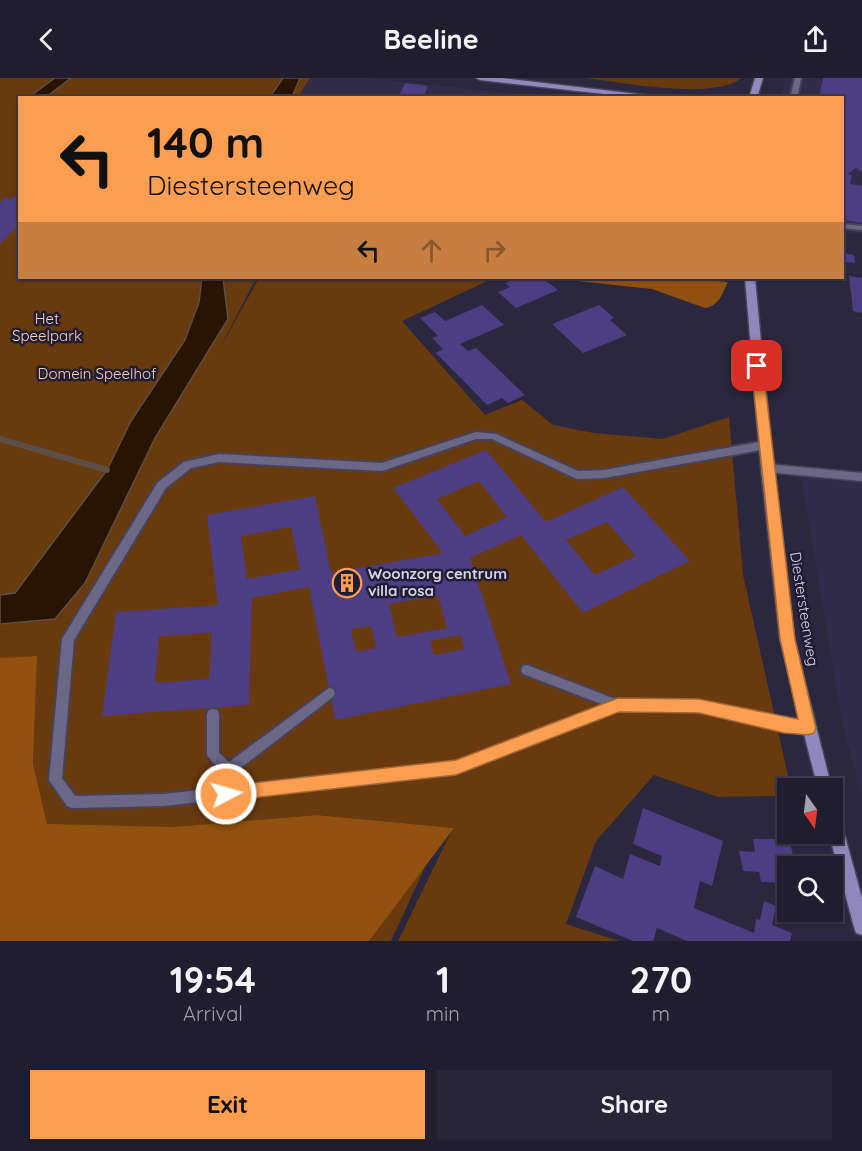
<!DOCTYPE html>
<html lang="en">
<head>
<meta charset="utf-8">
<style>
	body { margin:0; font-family:Quicksand,sans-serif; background:#282636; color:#f1f3f6; height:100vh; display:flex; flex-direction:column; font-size:22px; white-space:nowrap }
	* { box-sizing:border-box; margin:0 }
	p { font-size:20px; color:#a2a2aa }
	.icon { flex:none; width:33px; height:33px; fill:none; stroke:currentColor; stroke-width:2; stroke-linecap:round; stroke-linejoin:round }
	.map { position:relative; height:863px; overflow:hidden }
	.sheet { display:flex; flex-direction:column; background:#201d2e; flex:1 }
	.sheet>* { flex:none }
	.hud { position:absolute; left:18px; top:18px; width:826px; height:183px; border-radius:0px; box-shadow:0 2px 4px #0004,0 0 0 2px #3d3b4a; background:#fb9e50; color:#111; overflow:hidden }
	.needle { width:39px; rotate:166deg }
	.fabs { position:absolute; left:777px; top:700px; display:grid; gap:12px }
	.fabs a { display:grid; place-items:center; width:66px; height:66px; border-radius:0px; background:#201d2e; box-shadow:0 2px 4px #0004,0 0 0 2px #3d3b4a; font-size:30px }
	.pin { position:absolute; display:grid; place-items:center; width:51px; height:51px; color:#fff; margin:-26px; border-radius:12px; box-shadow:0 3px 9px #0006 }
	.me { position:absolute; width:66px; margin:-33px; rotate:84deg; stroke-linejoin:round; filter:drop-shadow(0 0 4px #0008) }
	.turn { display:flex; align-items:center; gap:21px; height:126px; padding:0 30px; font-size:27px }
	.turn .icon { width:78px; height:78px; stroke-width:2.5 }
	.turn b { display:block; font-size:42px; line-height:51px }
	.lanes { display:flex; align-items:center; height:57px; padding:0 30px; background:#0003; justify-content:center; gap:30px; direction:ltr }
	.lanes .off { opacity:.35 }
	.eta { display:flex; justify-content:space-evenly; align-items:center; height:102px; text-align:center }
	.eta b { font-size:36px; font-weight:700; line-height:42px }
	.action { display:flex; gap:12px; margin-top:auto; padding:12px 30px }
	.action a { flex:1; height:69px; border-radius:0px; background:#fb9e50; color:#111; font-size:24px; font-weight:700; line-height:69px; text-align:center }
	.action a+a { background:#282636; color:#f1f3f6 }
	header { display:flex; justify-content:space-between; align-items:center; height:78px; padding:0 30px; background:#201d2e; font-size:27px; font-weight:700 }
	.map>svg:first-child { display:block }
	.built { fill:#312c4a }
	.green { fill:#693a0d; fill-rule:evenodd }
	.forest { fill:#93510f }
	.water { fill:#291403; stroke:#5d4e46; stroke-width:1.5 }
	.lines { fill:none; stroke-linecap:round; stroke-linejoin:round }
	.stream { stroke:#5d4e46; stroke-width:6 }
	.building { fill:#4d3d83; fill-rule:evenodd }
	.lane-casing { stroke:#464359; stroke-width:4 }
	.street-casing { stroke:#464359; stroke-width:3 }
	.secondary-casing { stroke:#464359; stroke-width:3 }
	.lane { fill:#6b6787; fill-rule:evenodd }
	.street { fill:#6b6787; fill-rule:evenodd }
	.secondary { fill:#9088bc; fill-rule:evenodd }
	.route { fill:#fb9e50; stroke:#a36734; stroke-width:1.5 }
	.labels { text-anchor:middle; stroke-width:5; stroke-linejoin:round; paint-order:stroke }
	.park-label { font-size:15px; fill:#f9d3b7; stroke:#211d34 }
	.poi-label { font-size:15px; font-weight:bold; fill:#d6d4e4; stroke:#211d34; text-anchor:start }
	.street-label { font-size:15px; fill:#d6d4e4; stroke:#211d34 }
</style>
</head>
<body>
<header><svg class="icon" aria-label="back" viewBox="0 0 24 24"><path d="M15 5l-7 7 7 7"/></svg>Beeline<svg class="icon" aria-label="share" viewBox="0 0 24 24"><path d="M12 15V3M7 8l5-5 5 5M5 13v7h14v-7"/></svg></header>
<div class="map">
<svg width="862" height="863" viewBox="0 0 862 863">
	<rect width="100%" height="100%" fill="#2b273e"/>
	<!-- built -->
	<g class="built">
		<path d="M310 0H366L549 19 298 20Z"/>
		<path d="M786 0H862V156L843 154V20H779Z"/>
		<path d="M801 399 862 404V718L842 645Z"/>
	</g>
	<!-- green -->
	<g class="green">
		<path d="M0 0H310L298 19 20 20V200H256L219 272 259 200H494L402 243 485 337 522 322 553 347 594 355 663 361 729 339 743 497 791 711H788L787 718 718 719 654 697 596 763 566 846 619 863H398L453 750 317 737 187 748 441 755 391 863H0ZM36 597 33 686 45 739 13 690Z"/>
		<path d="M585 0H741C714 23 621 4 585 0Z"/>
	</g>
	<!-- forest -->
	<g class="forest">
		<path d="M549 200H692L728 204C722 216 719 228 705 230L652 211Z"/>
		<path d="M37 578 33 686 47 746 173 749 317 737 454 750 369 863H0V580Z"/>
	</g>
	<!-- water -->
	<g class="water">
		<path d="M55 0H71L46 19H29Z"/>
		<path d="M283 0H300L292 19H270Z"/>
		<path d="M202 200H223L228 241 155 360 85 505 55 541 0 546V517L15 515 107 392 131 343 185 262 199 224Z"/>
	</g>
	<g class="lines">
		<!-- stream -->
		<path class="stream" d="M0 361 107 392"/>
	</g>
	<!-- building -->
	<g class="building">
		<path d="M823 0H862V94L856 90 848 96 852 97 850 106 862 108V145L843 142V20H819Z"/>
		<path d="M405 5 428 8 423 20H398Z"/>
		<path d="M20 113V145L0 166V125L4 120 11 121Z"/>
		<path d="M843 175 854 177 855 185 843 184Z"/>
		<path d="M849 198 862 200V235L853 233Z"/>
		<path d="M518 200H542L558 212 516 230 498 214 510 209 505 205Z"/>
		<path d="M482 227 504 247 460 266 468 273 476 270 525 317 508 325 502 320 487 327 436 275 443 271 432 260 438 258 420 240 435 234 445 243Z"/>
		<path d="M599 227 614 240 610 242 627 257 583 275 552 246Z"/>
		<path d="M486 372 546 444 623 409 690 483 583 535 521 457 470 480 511 606 335 642 309 509 252 520 249 627 102 638 116 534 218 527 207 437 315 418 331 495 443 475 393 410ZM479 403 507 439 465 458 437 421ZM607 444 636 478 595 497 566 462ZM291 449 300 491 247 501 241 458ZM438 518 447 550 397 559 389 526ZM371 548 376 570 356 574 351 551ZM212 555 209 601 155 605 159 558ZM460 557 464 571 434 577 430 563Z"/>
		<path d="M643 730 723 763 712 808 700 803 694 830 754 855 756 841 760 842 764 823 776 828 772 847 792 855 790 863H687L657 850 653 863H633L576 839 595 788 623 801 630 776 660 788 662 778 633 766Z"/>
		<path d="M753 761H789L796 789H788V805L761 804 759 794 743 793 739 773 755 774Z"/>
	</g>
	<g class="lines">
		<!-- lane casing -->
		<g class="lane-casing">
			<g id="lane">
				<path d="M795 0H801L797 20H790Z"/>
				<path d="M843 146 862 148V152L843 150Z"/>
				<path d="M476 354 496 356 578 393 604 392 765 363 770 367 765 371 604 400 577 401 492 361H476L382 393 219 384 191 390 166 410 74 562 62 700 75 718 163 716 220 710 221 694 207 677V636L209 632 213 631 217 632 219 636V675L229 684 329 610 333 611 335 615 333 619 234 695 233 708 456 684 604 627 523 596 521 592 523 588 527 587 618 622 699 623 785 641 812 645 814 649 812 653 808 655 785 653 699 633 618 632 456 696 163 728 72 730 67 728 49 702 62 561 158 404 184 384 219 376 382 385Z"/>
			</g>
		</g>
		<!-- street casing -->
		<g class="street-casing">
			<path id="street" d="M767 386 862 395V403L767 394 761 390Z"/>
		</g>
		<!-- secondary casing -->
		<g class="secondary-casing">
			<g id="secondary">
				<path d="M476 0H502L671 20H640L480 2Z"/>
				<path d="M755 0H763L757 20H749Z"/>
				<path d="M745 200H755L773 390 794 561 832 711H818L780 561 761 390Z"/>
				<path d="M832 733 837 735 840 740 862 820V857L856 855 854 849 829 756H832Z"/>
			</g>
		</g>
		<!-- lane -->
		<use href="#lane" class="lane"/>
		<!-- street -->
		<use href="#street" class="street"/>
		<!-- secondary -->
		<use href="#secondary" class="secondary"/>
	</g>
	<!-- route -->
	<path class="route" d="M757 284 763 288 795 561 816 650 814 655 808 657 784 655 699 635 619 634 456 697 226 723 220 721 217 716 220 710 226 708 456 682 618 620 699 621 798 641 780 561 751 288Z"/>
	<!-- icons -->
	<defs>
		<g id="building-ring" transform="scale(1.5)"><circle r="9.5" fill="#211d34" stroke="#fb9e50" stroke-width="1.5"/><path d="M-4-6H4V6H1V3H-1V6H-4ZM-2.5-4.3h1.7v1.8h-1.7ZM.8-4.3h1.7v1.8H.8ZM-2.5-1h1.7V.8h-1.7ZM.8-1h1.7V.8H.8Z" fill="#fb9e50"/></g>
	</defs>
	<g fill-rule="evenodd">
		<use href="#building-ring" x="347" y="505"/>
	</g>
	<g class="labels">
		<!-- park labels -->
		<g class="park-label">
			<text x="47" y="246">Het<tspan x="47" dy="17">Speelpark</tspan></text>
			<text x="97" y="301">Domein Speelhof</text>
		</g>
		<!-- poi labels -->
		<g class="poi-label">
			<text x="368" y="501">Woonzorg centrum<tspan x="368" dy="17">villa rosa</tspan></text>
		</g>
		<!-- street labels -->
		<g class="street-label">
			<text transform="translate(804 531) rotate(81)" y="5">Diestersteenweg</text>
		</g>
	</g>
</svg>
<div class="fabs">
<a><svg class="needle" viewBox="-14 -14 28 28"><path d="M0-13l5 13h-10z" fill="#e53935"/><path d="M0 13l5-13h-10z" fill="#a2a2aa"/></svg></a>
<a><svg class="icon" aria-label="search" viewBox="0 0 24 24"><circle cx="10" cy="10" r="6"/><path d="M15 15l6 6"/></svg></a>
</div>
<div class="pin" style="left:757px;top:288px;background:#d93025"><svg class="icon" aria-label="arrive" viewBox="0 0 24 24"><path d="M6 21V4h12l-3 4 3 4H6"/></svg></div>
<svg class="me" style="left:226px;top:716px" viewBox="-20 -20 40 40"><circle r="17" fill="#fb9e50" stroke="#fff" stroke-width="3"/><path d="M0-11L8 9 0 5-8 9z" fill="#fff"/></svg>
<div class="hud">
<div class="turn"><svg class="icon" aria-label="left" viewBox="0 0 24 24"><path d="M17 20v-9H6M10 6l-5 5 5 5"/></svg><div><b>140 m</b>Diestersteenweg</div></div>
<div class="lanes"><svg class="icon" aria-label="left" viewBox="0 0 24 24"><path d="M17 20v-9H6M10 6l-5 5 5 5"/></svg><svg class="icon off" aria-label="ahead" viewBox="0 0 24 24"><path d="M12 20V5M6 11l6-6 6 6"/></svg><svg class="icon off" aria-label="right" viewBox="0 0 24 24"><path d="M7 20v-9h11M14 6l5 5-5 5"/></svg></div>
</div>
</div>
<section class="sheet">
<div class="eta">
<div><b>19:54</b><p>Arrival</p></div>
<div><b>1</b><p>min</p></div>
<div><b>270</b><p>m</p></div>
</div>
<div class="action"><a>Exit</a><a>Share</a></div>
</section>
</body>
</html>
